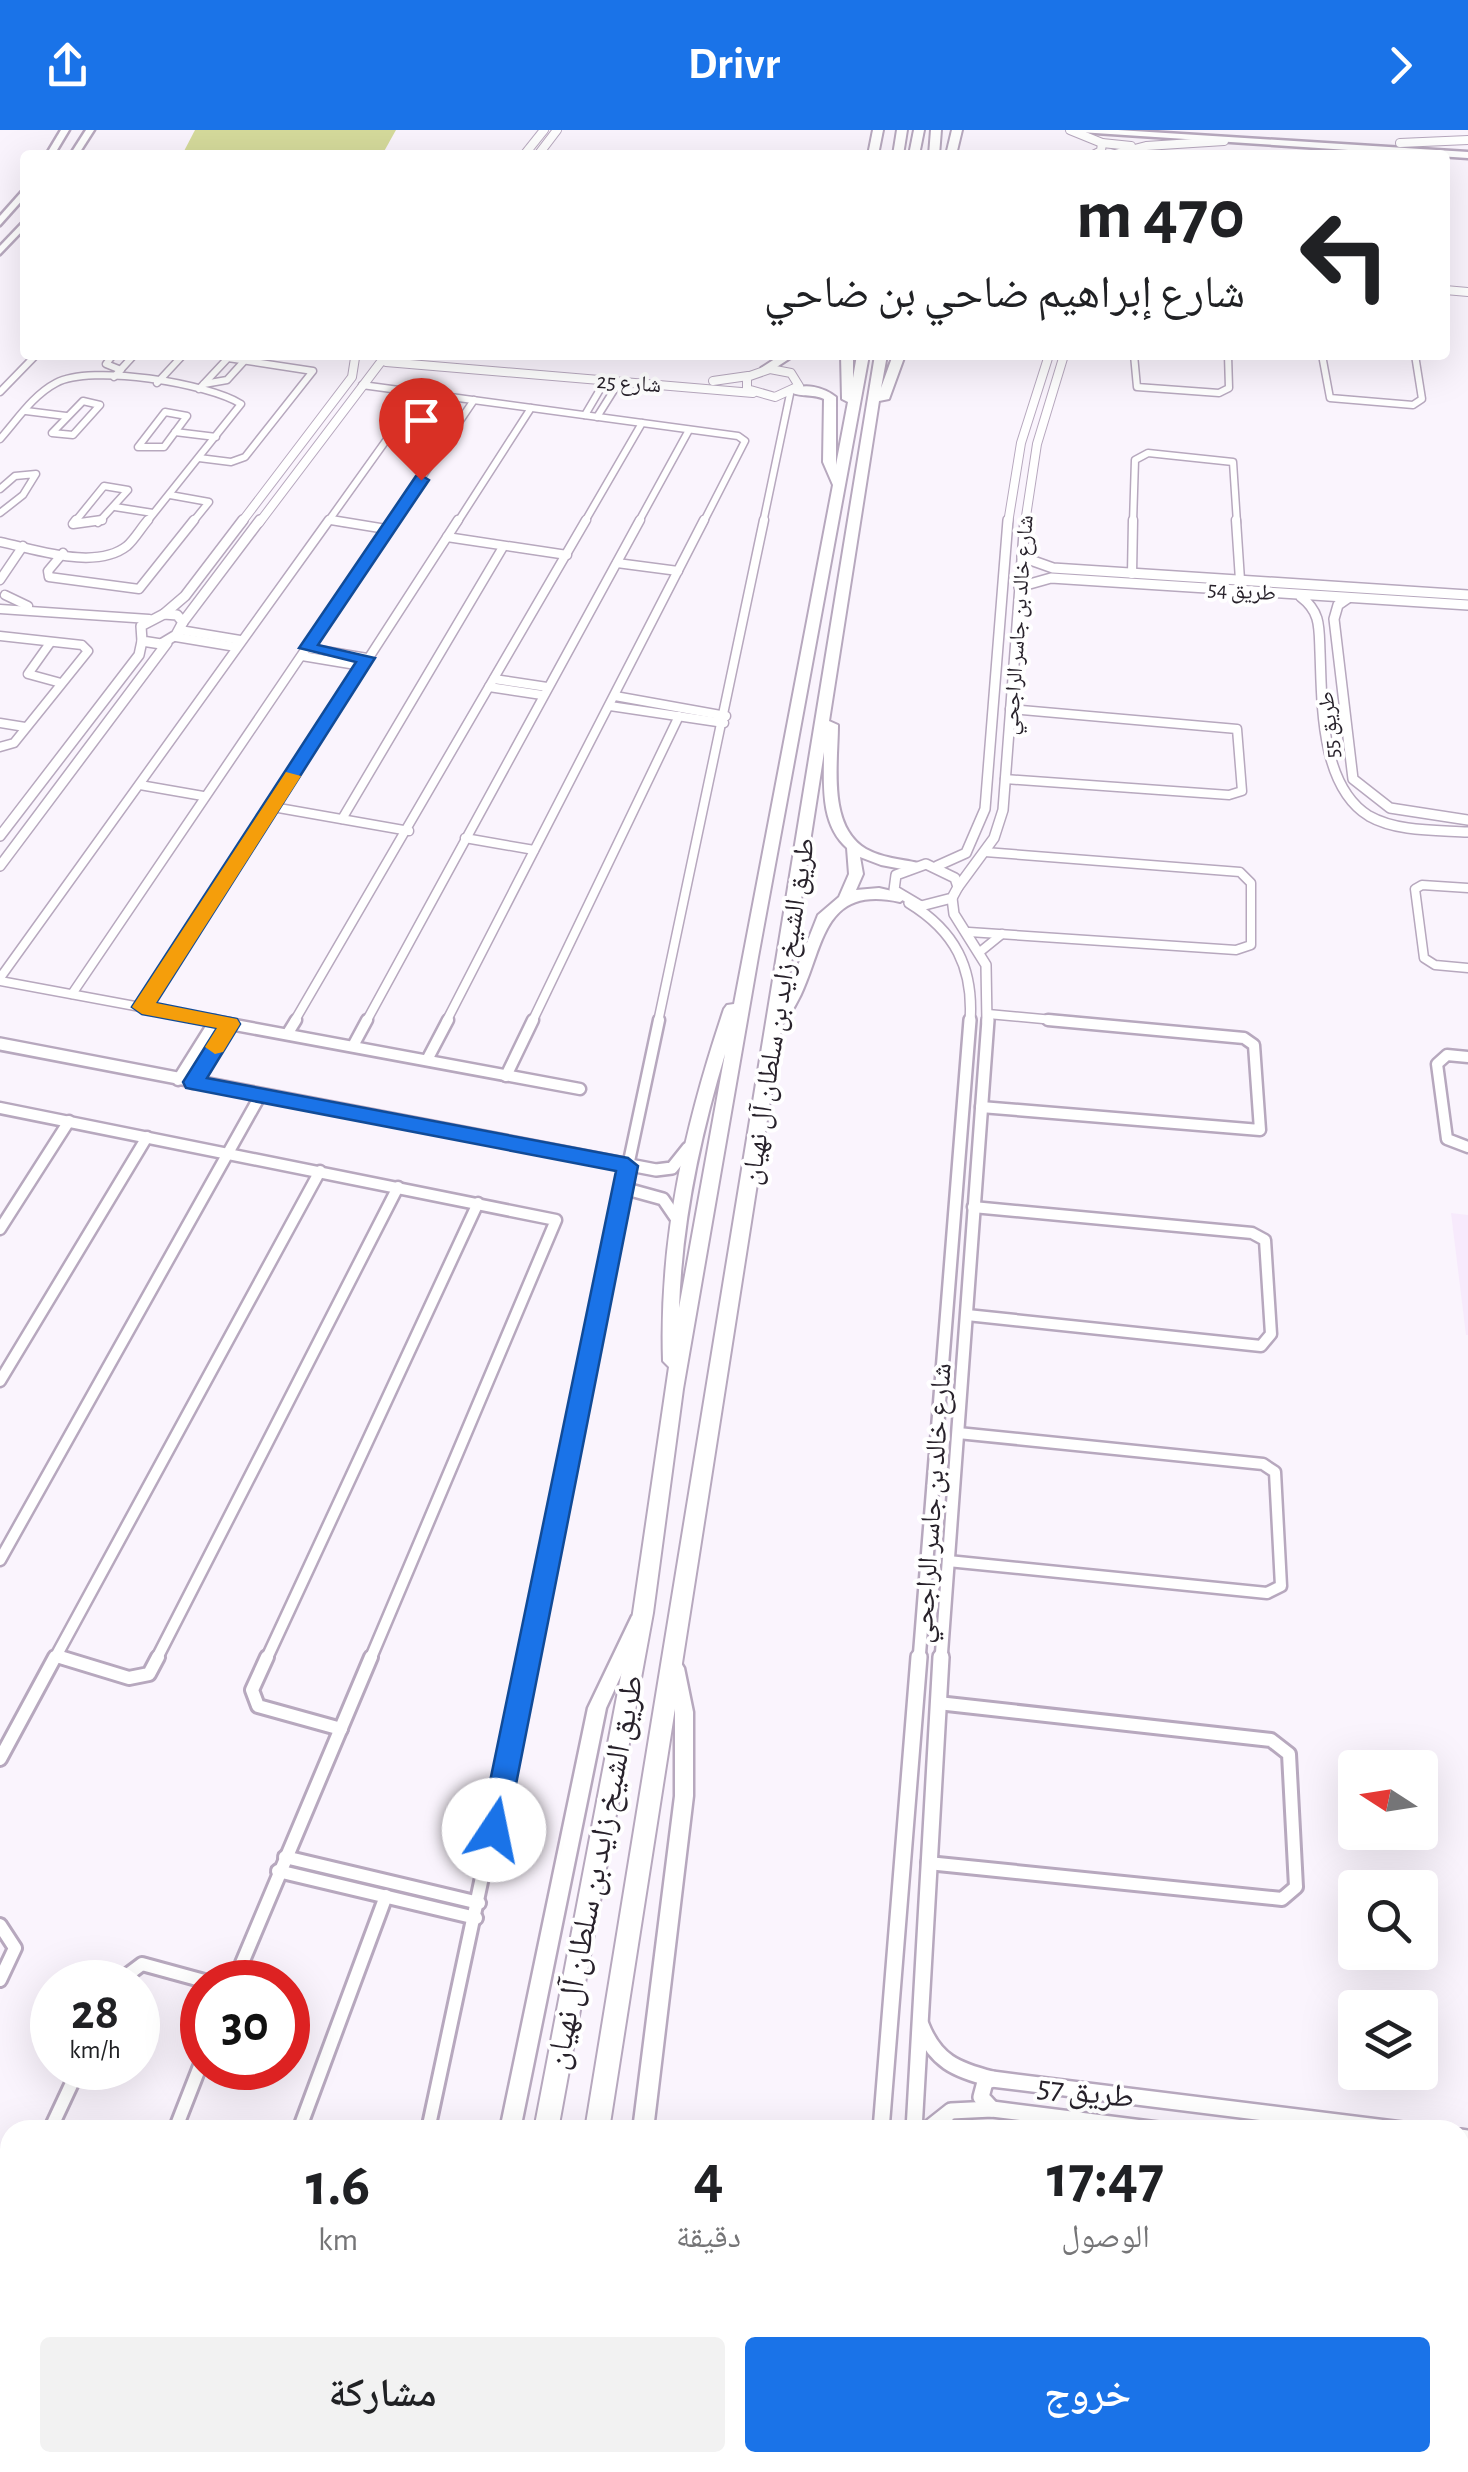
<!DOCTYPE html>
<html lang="ar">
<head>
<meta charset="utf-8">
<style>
	body { margin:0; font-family:"Alegreya Sans","Noto Naskh Arabic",sans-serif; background:#f2f2f2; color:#202124; direction:rtl; height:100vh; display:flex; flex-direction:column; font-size:38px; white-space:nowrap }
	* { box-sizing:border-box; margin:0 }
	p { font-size:32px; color:#757577 }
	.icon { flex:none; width:55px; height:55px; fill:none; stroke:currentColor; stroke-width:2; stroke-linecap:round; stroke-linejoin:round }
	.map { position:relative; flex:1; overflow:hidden; direction:ltr }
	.side { position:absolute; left:0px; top:1990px; width:1470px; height:352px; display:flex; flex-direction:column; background:#fff; border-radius:30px 30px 0 0; box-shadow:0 10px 40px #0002; direction:rtl }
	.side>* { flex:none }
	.top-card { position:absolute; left:20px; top:20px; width:1430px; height:210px; border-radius:10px; box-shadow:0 10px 40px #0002; direction:rtl; background:#fff; color:#202124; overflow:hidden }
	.needle { width:65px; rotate:282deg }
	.buttons { position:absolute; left:1338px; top:1620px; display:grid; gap:20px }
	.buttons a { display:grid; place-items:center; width:100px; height:100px; border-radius:10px; background:#fff; box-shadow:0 10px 40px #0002; font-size:50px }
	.speed { position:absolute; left:30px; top:1830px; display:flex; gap:20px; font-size:50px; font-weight:700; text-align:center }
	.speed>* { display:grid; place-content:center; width:130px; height:130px; border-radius:50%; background:#fff; box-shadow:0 10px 40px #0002; line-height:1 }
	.speed small { font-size:25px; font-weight:400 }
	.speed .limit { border:15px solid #d22; background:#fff; color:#111 }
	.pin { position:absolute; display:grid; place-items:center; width:85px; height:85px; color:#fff; margin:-102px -42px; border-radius:50% 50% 50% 0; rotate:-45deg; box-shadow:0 0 10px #0007 }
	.pin .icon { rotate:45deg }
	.me { position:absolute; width:110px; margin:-55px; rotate:11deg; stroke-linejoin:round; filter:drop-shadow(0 0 8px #0008) }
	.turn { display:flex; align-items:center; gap:35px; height:210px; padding:0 40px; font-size:45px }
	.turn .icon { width:130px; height:130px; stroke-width:2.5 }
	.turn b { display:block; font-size:70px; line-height:85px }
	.eta { display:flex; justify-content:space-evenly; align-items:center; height:170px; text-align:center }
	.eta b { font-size:60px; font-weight:600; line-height:70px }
	.primary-button { display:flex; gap:20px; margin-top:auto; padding:20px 40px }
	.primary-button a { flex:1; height:115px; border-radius:10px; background:#1a73e8; color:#fff; font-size:40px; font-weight:600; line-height:115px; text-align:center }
	.primary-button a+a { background:#f2f2f2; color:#202124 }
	header { display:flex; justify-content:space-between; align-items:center; height:130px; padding:0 40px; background:#1a73e8; color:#fff; font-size:45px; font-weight:600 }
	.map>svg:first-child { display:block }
	.built { fill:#f7eafc }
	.green { fill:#d5da9b }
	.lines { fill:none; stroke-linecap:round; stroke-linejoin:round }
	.minor-far3-casing { stroke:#b7a8be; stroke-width:9 }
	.minor-far2-casing { stroke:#b7a8be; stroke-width:11 }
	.minor-far1-casing { stroke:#b7a8be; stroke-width:15 }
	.minor-casing { stroke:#b7a8be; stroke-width:18 }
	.tertiary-far3-casing { stroke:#b7a8be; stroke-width:10 }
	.tertiary-far2-casing { stroke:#b7a8be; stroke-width:12 }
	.tertiary-far1-casing { stroke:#b7a8be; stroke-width:16 }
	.tertiary-casing { stroke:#b7a8be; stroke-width:20 }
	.primary-casing { stroke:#b7a8be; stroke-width:5 }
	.trunk-casing { stroke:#b7a8be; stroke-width:5 }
	.motorway-casing { stroke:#b7a8be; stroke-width:4 }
	.minor-far3 { stroke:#fff; stroke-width:6 }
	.minor-far2 { stroke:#fff; stroke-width:8 }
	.minor-far1 { stroke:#fff; stroke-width:10 }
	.minor { stroke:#fff; stroke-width:12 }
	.tertiary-far3 { stroke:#fff; stroke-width:8 }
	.tertiary-far2 { stroke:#fff; stroke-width:9 }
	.tertiary-far1 { stroke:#fff; stroke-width:11 }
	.tertiary { stroke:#fff; stroke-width:15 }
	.primary { fill:#fff; fill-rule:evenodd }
	.trunk { fill:#fff; fill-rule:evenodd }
	.motorway { fill:#fff; fill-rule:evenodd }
	.route { fill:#1a73e8; stroke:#114b97; stroke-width:2.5 }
	.slow { fill:#f59e0b }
	.labels { text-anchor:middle; stroke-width:8; stroke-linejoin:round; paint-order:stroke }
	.far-street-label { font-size:22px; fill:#28222b; stroke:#fff }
	.street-label { font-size:28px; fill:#28222b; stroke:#fff }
	.near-street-label { font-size:32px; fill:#28222b; stroke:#fff }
</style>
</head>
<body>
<header><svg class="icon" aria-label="forward" viewBox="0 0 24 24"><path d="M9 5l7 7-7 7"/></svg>Drivr<svg class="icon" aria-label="share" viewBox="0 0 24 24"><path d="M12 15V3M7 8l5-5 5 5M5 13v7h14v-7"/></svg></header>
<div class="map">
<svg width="1468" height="2342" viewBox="0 0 1468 2342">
	<rect width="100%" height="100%" fill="#faf4fd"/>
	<!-- built -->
	<path class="built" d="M1451 1083 1468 1085V1205H1466Z"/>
	<!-- green -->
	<path class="green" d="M195 0H396L382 25H182Z"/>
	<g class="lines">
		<!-- minor-far3 casing -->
		<g class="minor-far3-casing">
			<g id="minor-far3">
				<path d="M113 225 106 234 121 240"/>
				<path d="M1134 225 1137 257 1219 263 1229 258 1228 225"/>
				<path d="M1322 225 1330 268 1413 275 1422 269 1415 225"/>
				<path d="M114 247 134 225"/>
				<path d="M157 253 183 225"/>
				<path d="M204 254 227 250 246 229"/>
				<path d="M362 255 738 306 745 311 703 393"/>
				<path d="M199 259 228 228 313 241 245 327 231 332 199 328"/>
				<path d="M0 262 36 225"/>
				<path d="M83 271 100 275 73 305 52 303Z"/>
				<path d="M26 281 66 286"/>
				<path d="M165 282 187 286 164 317H138Z"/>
				<path d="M585 285 605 251"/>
				<path d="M597 287 619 252"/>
				<path d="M175 302 216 307"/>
				<path d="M0 309C17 290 33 265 56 253 91 234 207 253 241 274L146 393"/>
				<path d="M0 359 15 346 36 344 23 365 0 383"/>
				<path d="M170 365 209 372 192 393"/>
				<path d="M115 377 153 383"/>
				<path d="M330 390 346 393"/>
				<path d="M74 393 104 356 128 360 98 393"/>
				<path d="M327 393 420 263"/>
				<path d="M391 393 474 270"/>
				<path d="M457 393 531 278"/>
				<path d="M584 393 642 293"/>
				<path d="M638 393 689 300"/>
				<path d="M763 393 790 264"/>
				<path d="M1133 393 1135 330 1148 323 1233 332 1237 393"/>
			</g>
		</g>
		<!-- minor-far2 casing -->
		<g class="minor-far2-casing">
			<g id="minor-far2">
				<path d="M76 390 73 394 102 390"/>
				<path d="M331 390 386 399"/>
				<path d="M1236 390 1240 450"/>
				<path d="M447 407 567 425"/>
				<path d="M0 412C35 419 95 441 127 416 135 409 141 398 148 390"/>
				<path d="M63 423 48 441 49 447 139 459 194 390"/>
				<path d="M617 433 678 441"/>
				<path d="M1132 444 1133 390"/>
				<path d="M0 450 23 416"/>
				<path d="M5 465 28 476"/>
				<path d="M0 479 149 489"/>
				<path d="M180 500 240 510"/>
				<path d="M0 506 82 515 88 521 14 613 0 617"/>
				<path d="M176 507 236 517"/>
				<path d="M50 513 28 544 61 553"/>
				<path d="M307 518 367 528"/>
				<path d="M302 526 362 536"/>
				<path d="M494 549 547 557"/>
				<path d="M489 557 542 565"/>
				<path d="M615 566 726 586"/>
				<path d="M610 576 724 593"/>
				<path d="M0 593 25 597"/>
				<path d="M1005 649 1229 665 1242 661 1237 599 1010 579"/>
				<path d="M140 655 203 666"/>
				<path d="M273 677 409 701"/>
				<path d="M342 689 503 417"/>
				<path d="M465 708 534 720"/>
				<path d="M1468 758 1422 755 1415 759 1424 828 1435 835 1468 838"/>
				<path d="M969 802 1236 820 1251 815V753L1240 742 985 722"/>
				<path d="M981 821 1002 804"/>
				<path d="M0 848 329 390"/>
				<path d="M0 851 221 892"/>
				<path d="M72 864 393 390"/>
				<path d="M143 877 458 390"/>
				<path d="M988 884 1075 892"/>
				<path d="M294 892 586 390"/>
				<path d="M366 892 640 390"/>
				<path d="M446 892 704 390"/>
				<path d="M532 892 679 586"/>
				<path d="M658 892 764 390"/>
			</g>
		</g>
		<!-- minor-far1 casing -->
		<g class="minor-far1-casing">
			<g id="minor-far1">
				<path d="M208 890 580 959"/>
				<path d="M288 903 296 890"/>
				<path d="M353 916 367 890"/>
				<path d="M1468 927 1447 925 1437 934 1447 1009 1468 1017"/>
				<path d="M427 930 448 890"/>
				<path d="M506 946 533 890"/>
				<path d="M178 950 215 891"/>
				<path d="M193 953 229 894"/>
				<path d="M981 977 1260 1000 1254 915 1244 908 1048 890"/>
				<path d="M0 978 556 1090 370 1530"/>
				<path d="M628 1036 659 890"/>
				<path d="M0 1099 69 991"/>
				<path d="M967 1185 1261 1216 1271 1204 1265 1110 1252 1103 973 1077"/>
				<path d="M0 1251 147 1007"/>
				<path d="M0 1430 260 966"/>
				<path d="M948 1431 1267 1463 1281 1456 1275 1342 1263 1334 958 1303"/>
				<path d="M56 1526 68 1530"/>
				<path d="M54 1530 320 1041"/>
				<path d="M156 1530 398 1057"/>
				<path d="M266 1530 478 1073"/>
				<path d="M528 1530 623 1058"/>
			</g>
		</g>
		<!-- minor casing -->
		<g class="minor-casing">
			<g id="minor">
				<path d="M60 1527 129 1548 149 1544 158 1527"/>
				<path d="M267 1527 252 1560 258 1576 341 1599"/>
				<path d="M0 1629 55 1527"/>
				<path d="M285 1727 479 1773"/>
				<path d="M928 1733 1282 1769 1296 1757 1289 1624 1271 1610 938 1573"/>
				<path d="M278 1741 476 1788"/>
				<path d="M0 1795 15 1818 0 1850"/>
				<path d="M118 1852 142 1834 208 1852"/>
				<path d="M234 1852 371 1527"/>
				<path d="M50 2000 79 1938"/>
				<path d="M175 2000 202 1931"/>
				<path d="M299 2000 386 1766"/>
				<path d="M428 2000 529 1527"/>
				<path d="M0 2110 10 2089"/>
				<path d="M23 2342 27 2332"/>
				<path d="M173 2342 176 2332"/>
				<path d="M309 2342 312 2332"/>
			</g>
		</g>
		<!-- tertiary-far3 casing -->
		<g class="tertiary-far3-casing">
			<g id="tertiary-far3">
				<path d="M1070 0 1102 13 1131 16"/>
				<path d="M1400 13 1468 10"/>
				<path d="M524 25 544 0"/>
				<path d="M538 25 557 0"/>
				<path d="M1093 25 1101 21 1102 13"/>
				<path d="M1111 25 1146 16 1224 11"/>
				<path d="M1445 160 1468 162"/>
				<path d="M386 232 753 263"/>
				<path d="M770 239 791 243 799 256 775 267 747 259V247Z"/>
				<path d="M713 251 748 246"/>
				<path d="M241 393 352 247 355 228"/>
				<path d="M259 393 380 233"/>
				<path d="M1008 393 1021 313 1049 225"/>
				<path d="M1025 393 1037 314 1064 225"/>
			</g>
		</g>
		<!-- tertiary-far2 casing -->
		<g class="tertiary-far2-casing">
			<g id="tertiary-far2">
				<path d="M1022 427 1053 438 1468 465"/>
				<path d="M1019 457 1051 448 1468 475"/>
				<path d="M1301 467C1321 482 1319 498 1320 522 1322 572 1320 656 1369 686 1397 702 1437 700 1468 702"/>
				<path d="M1348 468 1338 475 1334 489 1353 649 1390 678 1468 690"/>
				<path d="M164 484 185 466 243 390"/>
				<path d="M164 484 177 485 183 492 176 505 161 514 142 511 141 496Z"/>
				<path d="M183 492 260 390"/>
				<path d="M0 706 139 525 142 511"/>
				<path d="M926 734 955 748 958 757 952 768 921 776 894 760 896 745Z"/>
				<path d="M0 736 167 513"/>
				<path d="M937 736 966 723 985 679 1008 390"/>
				<path d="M958 757 994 708 1003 680 1025 390"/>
				<path d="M952 768 954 784 986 835 987 892"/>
				<path d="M909 773C955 801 974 838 970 892"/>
			</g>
		</g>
		<!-- tertiary-far1 casing -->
		<g class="tertiary-far1-casing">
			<g id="tertiary-far1">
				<path d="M0 914 656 1040 672 1038 688 1018"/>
				<path d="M628 1036 623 1058 663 1069 678 1091"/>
				<path d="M919 1530 970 890"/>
				<path d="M941 1530 988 890"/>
			</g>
		</g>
		<!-- tertiary casing -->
		<g class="tertiary-casing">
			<g id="tertiary">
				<path d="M921 1895C935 1931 956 1940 992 1949L1402 2000"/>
				<path d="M992 1949 985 1952 981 1967 992 1979"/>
				<path d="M881 2000 919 1527"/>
				<path d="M914 2000 941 1527"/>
				<path d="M927 2000 951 1981 992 1979 1158 2000"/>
				<path d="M1460 2007 1468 2008"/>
				<path d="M1460 2039 1468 2040"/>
				<path d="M854 2342 855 2332"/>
				<path d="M887 2342 888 2332"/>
			</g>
		</g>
		<!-- primary casing -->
		<g class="primary-casing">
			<g id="primary">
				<path d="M1076 0H1118L1468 22V28L1080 2Z"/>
				<path d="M638 1484 644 1486 646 1491 606 1578 520 2000H500L588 1578 632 1486Z"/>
				<path d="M675 1531 681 1533 684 1538 693 1582V1666L653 2000H633L675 1666V1582L666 1538 669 1533Z"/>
				<path d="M433 2332H455L453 2342H431Z"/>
				<path d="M578 2332H600L599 2342H577Z"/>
			</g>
		</g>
		<!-- trunk casing -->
		<g class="trunk-casing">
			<g id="trunk">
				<path d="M61 0H69L54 25H46Z"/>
				<path d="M86 0H94L78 25H70Z"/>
				<path d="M25 58V67L0 95V86Z"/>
				<path d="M25 90V98L0 124V116Z"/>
			</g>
		</g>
		<!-- motorway casing -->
		<g class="motorway-casing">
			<g id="motorway">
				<path d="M873 0H883L878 25H868Z"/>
				<path d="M897 0H907L903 25H893Z"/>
				<path d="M914 0H924L919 25H909Z"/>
				<path d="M931 0H941L939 25H929Z"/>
				<path d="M952 0H962L956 25H946Z"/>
				<path d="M781 225H795L769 242H761V238Z"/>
				<path d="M841 225H853V248L857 225H869L758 827 683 1259 653 1483 558 2000H534L633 1483 669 1237 663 1231C659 1108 685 995 724 879L727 875 734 874 833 355 823 332 824 269C813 263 798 268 789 261 804 252 823 257 836 267V335L848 272 842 269ZM725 924 679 1178C682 1090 700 1007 725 924Z"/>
				<path d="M875 225H887L881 258 893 225H905L889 269 879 271 829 591 838 595C838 633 827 696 866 719 882 728 901 729 918 733L920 736 913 741 881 735 860 727 863 744 856 760 879 758 905 764 907 767 900 772C807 751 828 844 782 894L609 2000H585ZM824 622C824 655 820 694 847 718L849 744 839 767 818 785 786 866Z"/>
				<path d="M471 2332H497L495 2342H469Z"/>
				<path d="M528 2332H554L552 2342H526Z"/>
			</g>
		</g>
		<!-- minor-far3 -->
		<use href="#minor-far3" class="minor-far3"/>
		<!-- minor-far2 -->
		<use href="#minor-far2" class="minor-far2"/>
		<!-- minor-far1 -->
		<use href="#minor-far1" class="minor-far1"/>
		<!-- minor -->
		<use href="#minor" class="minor"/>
		<!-- tertiary-far3 -->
		<use href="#tertiary-far3" class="tertiary-far3"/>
		<!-- tertiary-far2 -->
		<use href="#tertiary-far2" class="tertiary-far2"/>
		<!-- tertiary-far1 -->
		<use href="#tertiary-far1" class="tertiary-far1"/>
		<!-- tertiary -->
		<use href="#tertiary" class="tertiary"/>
		<!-- primary -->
		<use href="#primary" class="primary"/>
		<!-- trunk -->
		<use href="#trunk" class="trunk"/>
		<!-- motorway -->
		<use href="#motorway" class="motorway"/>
	</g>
	<!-- route -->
	<path class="route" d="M421 345 429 350 318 515 375 528 156 873 237 889 240 894 207 948 628 1028 638 1036 507 1700 503 1709 494 1712 484 1709 480 1700 616 1041 186 958 183 952 217 898 142 884 132 877 356 532 299 518 416 346Z"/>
	<!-- slow -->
	<path class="slow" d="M286 642 301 646 156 873 237 889 240 894 223 922 215 924 205 917 217 898 142 884 132 877Z"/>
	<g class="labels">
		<!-- far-street labels -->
		<g class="far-street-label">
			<text transform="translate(629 252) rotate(4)" y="8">شارع 25</text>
			<text transform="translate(1242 460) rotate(4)" y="8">طريق 54</text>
			<text transform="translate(1017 495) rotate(-86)" y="8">شارع خالد بن جاسر الراجحي</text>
			<text transform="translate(1328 595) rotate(-96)" y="8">طريق 55</text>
		</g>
		<!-- street labels -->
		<g class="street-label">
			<text transform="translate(777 881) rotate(-81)" y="10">طريق الشيخ زايد بن سلطان آل نهيان</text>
			<text transform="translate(931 1373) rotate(-86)" y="10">شارع خالد بن جاسر الراجحي</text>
		</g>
		<!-- near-street labels -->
		<g class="near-street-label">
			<text transform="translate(594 1742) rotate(-79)" y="11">طريق الشيخ زايد بن سلطان آل نهيان</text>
			<text transform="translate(1086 1961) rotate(7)" y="11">طريق 57</text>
		</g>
	</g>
</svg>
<div class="buttons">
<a><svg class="needle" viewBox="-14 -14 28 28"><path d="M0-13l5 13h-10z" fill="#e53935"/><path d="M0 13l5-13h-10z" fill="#757577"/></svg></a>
<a><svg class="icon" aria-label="search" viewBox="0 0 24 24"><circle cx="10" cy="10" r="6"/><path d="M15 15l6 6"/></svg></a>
<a><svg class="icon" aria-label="layers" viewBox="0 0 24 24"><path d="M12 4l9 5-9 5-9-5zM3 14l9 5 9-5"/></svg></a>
</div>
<div class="speed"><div>28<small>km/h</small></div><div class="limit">30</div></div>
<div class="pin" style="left:421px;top:350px;background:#d93025"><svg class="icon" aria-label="arrive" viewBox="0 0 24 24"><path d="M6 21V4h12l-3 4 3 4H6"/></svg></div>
<svg class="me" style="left:494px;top:1700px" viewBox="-20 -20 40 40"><circle r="19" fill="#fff"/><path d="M0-13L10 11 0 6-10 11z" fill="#1a73e8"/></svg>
<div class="top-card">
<div class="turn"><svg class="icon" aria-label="left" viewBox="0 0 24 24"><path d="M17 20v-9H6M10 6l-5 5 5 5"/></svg><div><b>470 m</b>شارع إبراهيم ضاحي بن ضاحي</div></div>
</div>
<section class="side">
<div class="eta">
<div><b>17:47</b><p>الوصول</p></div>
<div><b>4</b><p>دقيقة</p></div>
<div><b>1.6</b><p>km</p></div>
</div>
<div class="primary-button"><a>خروج</a><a>مشاركة</a></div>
</section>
</div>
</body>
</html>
